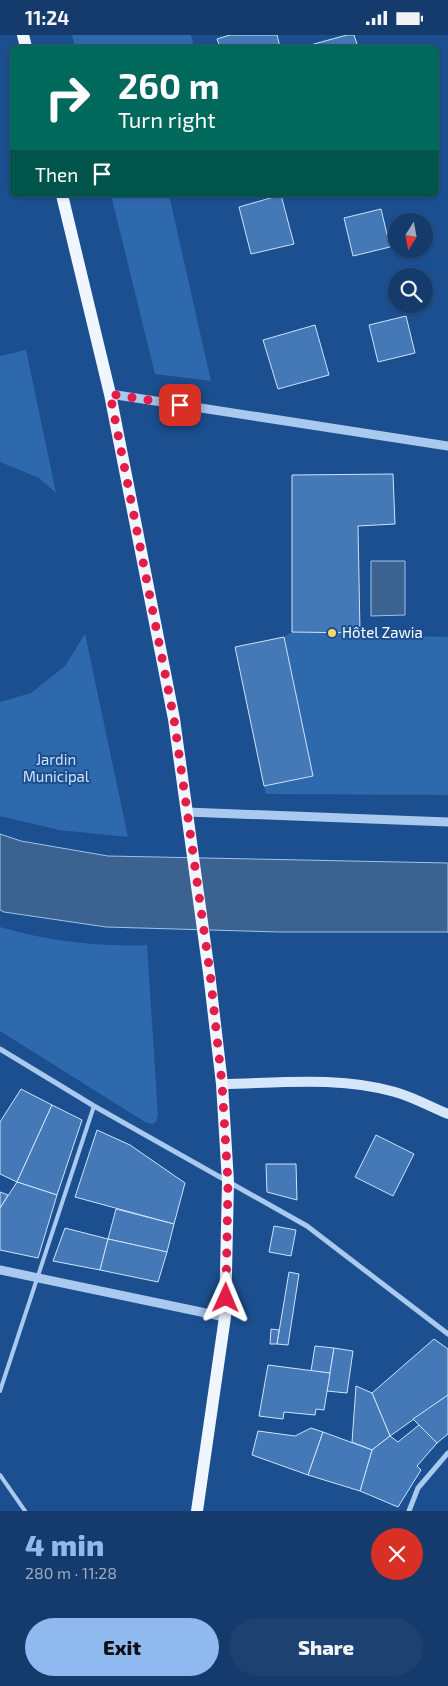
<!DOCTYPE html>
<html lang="en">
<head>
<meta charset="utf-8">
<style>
	body { margin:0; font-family:"Exo 2",sans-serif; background:#1d4271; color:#f1f3f6; height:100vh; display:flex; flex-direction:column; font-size:19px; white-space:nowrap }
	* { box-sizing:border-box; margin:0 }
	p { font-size:16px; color:#9dadc1 }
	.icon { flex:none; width:28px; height:28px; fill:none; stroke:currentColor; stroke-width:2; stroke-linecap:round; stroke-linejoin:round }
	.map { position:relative; height:1476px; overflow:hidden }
	.sheet { display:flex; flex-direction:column; background:#143b6b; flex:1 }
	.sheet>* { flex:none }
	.banner { position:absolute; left:10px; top:10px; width:429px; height:152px; border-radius:8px; box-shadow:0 1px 4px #0004,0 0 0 1px #33557e; background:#00695c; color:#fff; overflow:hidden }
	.needle { width:32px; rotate:191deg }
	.fabs { position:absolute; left:388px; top:178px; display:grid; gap:10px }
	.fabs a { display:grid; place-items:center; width:45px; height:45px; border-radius:50%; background:#143b6b; box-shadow:0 1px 4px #0004,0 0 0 1px #33557e; font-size:25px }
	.pin { position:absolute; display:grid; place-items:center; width:42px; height:42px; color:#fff; margin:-21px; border-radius:10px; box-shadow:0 2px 8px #0006 }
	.me { position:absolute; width:55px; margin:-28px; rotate:1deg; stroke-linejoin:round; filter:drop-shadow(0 0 4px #0008) }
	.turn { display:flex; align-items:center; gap:18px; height:105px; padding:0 25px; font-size:22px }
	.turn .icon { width:65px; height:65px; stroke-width:2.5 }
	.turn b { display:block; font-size:35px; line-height:42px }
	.then { display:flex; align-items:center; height:48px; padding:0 25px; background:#0003; gap:10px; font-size:19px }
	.round { display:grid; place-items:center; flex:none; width:52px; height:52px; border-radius:26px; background:#1d4271 }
	.overview { display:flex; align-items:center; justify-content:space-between; height:85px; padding:0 25px }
	h1 { font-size:30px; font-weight:800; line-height:38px; color:#90b9f0 }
	.action { display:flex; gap:10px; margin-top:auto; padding:10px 25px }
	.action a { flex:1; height:58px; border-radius:30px; background:#90b9f0; color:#111; font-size:20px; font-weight:800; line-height:58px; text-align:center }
	.action a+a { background:#1d4271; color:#f1f3f6 }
	.status { display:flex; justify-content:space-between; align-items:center; height:35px; padding:0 25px; background:#143b6b; direction:ltr }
	.status svg { height:14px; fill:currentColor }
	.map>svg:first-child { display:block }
	.green { fill:#2e69ad }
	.water { fill:#3c6290; stroke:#9cc4f0 }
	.building { fill:#4478b7; stroke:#cfe3fa }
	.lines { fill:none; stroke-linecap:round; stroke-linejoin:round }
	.service { stroke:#a9c9ee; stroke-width:4 }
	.minor { stroke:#a9c9ee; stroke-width:5 }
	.tertiary { stroke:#a9c9ee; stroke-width:9 }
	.secondary { stroke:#d6e6fa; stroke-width:10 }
	.primary { stroke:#f0f6ff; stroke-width:12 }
	.route { stroke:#e11d48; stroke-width:9; stroke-dasharray:0 16.2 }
	.poi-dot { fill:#ffd166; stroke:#1b4f8f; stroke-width:2 }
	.labels { text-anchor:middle; stroke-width:4; stroke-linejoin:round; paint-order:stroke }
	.poi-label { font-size:15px; fill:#fff; stroke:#1b4f8f; text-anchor:start }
	.park-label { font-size:15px; fill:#cfe3fa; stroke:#1b4f8f }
</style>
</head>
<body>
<div class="status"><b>11:24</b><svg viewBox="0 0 49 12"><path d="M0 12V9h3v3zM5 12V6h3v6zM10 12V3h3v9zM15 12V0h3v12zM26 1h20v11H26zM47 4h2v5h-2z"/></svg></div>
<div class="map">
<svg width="448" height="1476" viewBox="0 0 448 1476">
	<rect width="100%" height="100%" fill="#1b4f8f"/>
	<!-- green -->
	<g class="green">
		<path d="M72 0H191L194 12H75Z"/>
		<path d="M111 160H169L211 346 155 339Z"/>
		<path d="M26 315 56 458 39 443 0 427V321Z"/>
		<path d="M292 597 448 602V760L266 759 264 751 313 741 284 602Z"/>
		<path d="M85 599 128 802 59 795 0 781V667L31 658 65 631Z"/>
		<path d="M0 892C47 906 98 912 147 910L158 1081 156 1087 152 1089 145 1087 0 996Z"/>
	</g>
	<!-- water -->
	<g class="water">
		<path d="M371 526H405V580L371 581Z"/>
		<path d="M0 799 21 806 108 821 448 828V897H279L106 892 4 877 0 875Z"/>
	</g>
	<!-- building -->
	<g class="building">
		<path d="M230 0H277L280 12H220L217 4Z"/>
		<path d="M347 0H354L358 12H303Z"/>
		<path d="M281 160 294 209 251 219 239 172Z"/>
		<path d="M381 174 390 212 353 221 344 183Z"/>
		<path d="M406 281 415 318 378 327 369 290Z"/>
		<path d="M315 290 329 340 278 354 263 305Z"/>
		<path d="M393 439 395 489 358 491 360 598 292 597V440Z"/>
		<path d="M284 602 313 741 264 751 235 612Z"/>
		<path d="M21 1054 52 1070 17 1147 0 1139V1087Z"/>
		<path d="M52 1070 82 1085 57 1160 17 1147Z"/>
		<path d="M97 1095 130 1110 185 1148 174 1189 75 1162Z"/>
		<path d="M376 1100 414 1119 393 1161 355 1142Z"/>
		<path d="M266 1129H296L297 1165 267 1157Z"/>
		<path d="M17 1147 57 1160 38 1223 0 1215V1173Z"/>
		<path d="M0 1157 8 1160 0 1173Z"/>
		<path d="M116 1174 174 1189 167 1217 108 1204Z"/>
		<path d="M274 1191 296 1195 291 1221 269 1217Z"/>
		<path d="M65 1193 108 1204 100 1235 53 1226Z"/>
		<path d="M108 1204 167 1217 158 1247 100 1235Z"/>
		<path d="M289 1237 299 1239 288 1310 277 1309Z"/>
		<path d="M271 1294 279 1295 277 1309H270Z"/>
		<path d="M434 1304 448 1314V1360L390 1401 372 1358Z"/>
		<path d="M315 1311 334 1313 330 1338 311 1336Z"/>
		<path d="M334 1313 353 1316 347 1358 327 1356Z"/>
		<path d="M268 1330 330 1338 324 1375 316 1374 315 1380 284 1377 283 1384 259 1381Z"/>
		<path d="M356 1351 372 1358 390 1401 372 1415 352 1407Z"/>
		<path d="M448 1360V1399L437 1408 413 1384Z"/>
		<path d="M419 1390 437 1408 417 1431 421 1435 398 1472 360 1456 372 1415 390 1401 398 1407Z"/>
		<path d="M311 1393 323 1397 308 1440 252 1420 258 1396 295 1401Z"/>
		<path d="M323 1397 372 1415 360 1456 308 1440Z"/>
	</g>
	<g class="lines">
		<!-- service -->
		<g class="service">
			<path d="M0 1356 94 1071"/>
			<path d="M0 1440 25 1476"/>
		</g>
		<!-- minor -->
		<g class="minor">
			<path d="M0 1014 94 1071 307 1191 448 1299"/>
			<path d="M409 1476 418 1453 448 1418"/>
		</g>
		<!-- tertiary -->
		<g class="tertiary">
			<path d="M110 359 448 411"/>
			<path d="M187 777 448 787"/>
			<path d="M0 1235 225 1282"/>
		</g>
		<!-- secondary -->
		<path class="secondary" d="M222 1049C278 1048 340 1041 395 1057 413 1062 431 1072 448 1079"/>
		<!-- primary -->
		<g class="primary">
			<path d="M23 0 26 12"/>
			<path d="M62 160 110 359 174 684 209 938 222 1049 228 1147 225 1282 197 1476"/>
		</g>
	</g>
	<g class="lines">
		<!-- route -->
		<path class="route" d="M180 370 110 359 174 684 210 938 222 1049 228 1147 226 1263"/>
	</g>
	<!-- markers -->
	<circle class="poi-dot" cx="332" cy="598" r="5"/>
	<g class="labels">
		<!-- poi labels -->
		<g class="poi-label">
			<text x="342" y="603">Hôtel Zawia</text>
		</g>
		<!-- park labels -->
		<g class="park-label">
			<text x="56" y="730">Jardin<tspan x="56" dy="17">Municipal</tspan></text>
		</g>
	</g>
</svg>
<div class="fabs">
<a><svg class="needle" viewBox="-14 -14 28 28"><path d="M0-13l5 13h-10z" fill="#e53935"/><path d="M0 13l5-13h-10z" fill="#9dadc1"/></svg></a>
<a><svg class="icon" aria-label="search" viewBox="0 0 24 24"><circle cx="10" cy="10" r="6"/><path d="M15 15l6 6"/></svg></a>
</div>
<div class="pin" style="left:180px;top:370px;background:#d93025"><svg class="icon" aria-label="arrive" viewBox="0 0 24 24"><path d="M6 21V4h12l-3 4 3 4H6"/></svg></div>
<svg class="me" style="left:226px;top:1263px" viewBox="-20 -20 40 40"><path d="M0-17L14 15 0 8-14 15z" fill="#e11d48" stroke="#fff" stroke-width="4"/></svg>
<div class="banner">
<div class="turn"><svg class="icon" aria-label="right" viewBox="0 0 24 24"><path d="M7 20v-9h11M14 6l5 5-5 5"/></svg><div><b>260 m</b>Turn right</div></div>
<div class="then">Then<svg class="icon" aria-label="arrive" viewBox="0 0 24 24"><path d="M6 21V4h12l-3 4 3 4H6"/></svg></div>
</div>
</div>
<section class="sheet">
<div class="overview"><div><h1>4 min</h1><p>280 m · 11:28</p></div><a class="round" style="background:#d93025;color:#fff"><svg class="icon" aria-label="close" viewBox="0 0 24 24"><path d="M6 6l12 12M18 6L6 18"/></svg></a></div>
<div class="action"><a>Exit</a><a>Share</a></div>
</section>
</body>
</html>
